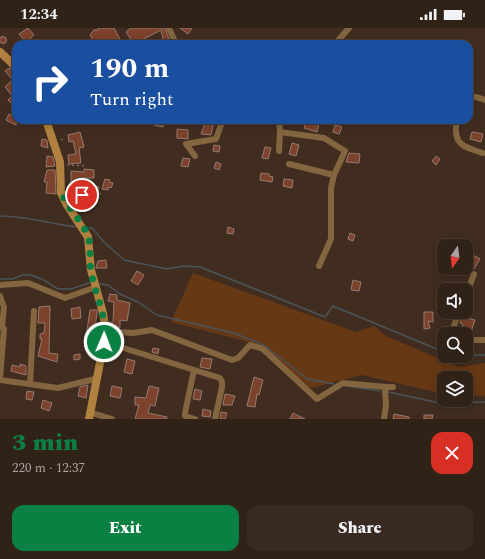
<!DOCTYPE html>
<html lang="en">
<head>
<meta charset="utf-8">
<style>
	body { margin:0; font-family:Spectral,serif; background:#392a21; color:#f1f3f6; height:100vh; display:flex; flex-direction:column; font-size:15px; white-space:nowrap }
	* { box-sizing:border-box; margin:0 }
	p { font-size:13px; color:#a8a4a2 }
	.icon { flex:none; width:22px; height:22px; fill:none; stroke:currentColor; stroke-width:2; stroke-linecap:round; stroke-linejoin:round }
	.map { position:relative; height:391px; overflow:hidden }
	.sheet { display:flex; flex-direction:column; background:#312218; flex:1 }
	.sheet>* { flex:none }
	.banner { position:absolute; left:12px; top:12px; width:461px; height:84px; border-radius:12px; box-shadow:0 2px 10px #0003,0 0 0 1px #4c3f37; background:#1a4fa0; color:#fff; overflow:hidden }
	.needle { width:26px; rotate:194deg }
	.tools { position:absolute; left:437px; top:211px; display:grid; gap:8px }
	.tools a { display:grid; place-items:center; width:36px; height:36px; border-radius:8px; background:#312218; box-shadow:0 2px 10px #0003,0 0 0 1px #4c3f37; font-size:20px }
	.pin { position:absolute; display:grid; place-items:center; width:34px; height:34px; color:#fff; margin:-17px; border:2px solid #fff; border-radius:50%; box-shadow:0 1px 4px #0007 }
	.me { position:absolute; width:44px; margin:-22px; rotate:1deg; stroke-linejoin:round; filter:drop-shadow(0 0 3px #0008) }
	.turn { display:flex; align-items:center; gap:14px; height:84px; padding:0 12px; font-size:18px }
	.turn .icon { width:52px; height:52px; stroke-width:2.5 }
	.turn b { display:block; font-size:28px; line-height:34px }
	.round { display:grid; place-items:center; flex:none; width:42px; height:42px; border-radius:12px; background:#392a21 }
	.headline { display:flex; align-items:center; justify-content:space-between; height:68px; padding:0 12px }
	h1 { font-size:24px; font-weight:800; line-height:30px; color:#0b8043 }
	.button { display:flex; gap:8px; margin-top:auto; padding:8px 12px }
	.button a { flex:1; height:46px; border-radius:12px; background:#0b8043; color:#fff; font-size:16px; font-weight:800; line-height:46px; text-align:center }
	.button a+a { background:#392a21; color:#f1f3f6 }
	.status { display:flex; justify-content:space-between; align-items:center; height:28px; padding:0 20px; background:#312218; direction:ltr }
	.status svg { height:11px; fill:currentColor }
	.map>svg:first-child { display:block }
	.green { fill:#673814 }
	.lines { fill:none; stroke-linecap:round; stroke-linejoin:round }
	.stream { stroke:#4a545a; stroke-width:1.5 }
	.building { fill:#7d422c; stroke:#957a70 }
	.path { stroke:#938277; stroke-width:1; stroke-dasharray:2 3; stroke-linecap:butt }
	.street { stroke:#83663f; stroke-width:6 }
	.secondary { stroke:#b18140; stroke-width:8 }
	.route { stroke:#0b8043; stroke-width:7; stroke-dasharray:0 12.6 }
</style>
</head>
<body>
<div class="status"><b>12:34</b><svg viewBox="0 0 49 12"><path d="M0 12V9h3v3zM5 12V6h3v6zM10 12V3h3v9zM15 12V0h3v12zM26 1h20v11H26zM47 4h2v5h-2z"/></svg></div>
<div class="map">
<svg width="485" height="391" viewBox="0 0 485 391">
	<rect width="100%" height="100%" fill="#412d20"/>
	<!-- green -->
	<path class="green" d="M193 245 356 304 374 298 386 308 459 339 485 335V368L466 367V350H444V366L362 347 311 360 249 314 171 294Z"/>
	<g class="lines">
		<!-- stream -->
		<g class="stream">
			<path d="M0 188C26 188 51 196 77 199"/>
			<path d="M89 200H92L104 214 124 232 167 241 184 238 200 239 325 289 333 278 444 324"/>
			<path d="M0 251H13L22 247H31L42 251 58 261H71L89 255"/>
			<path d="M100 256 108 257 120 266 138 274 157 287 234 305 264 317 307 351 334 356"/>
			<path d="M466 327H485"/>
			<path d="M346 358 380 363"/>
			<path d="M389 364 439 375 485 374"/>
		</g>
	</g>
	<!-- building -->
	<g class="building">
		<path d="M28 0 34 7 26 14 19 6Z"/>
		<path d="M98 0H114L122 15 95 16 90 7 94 2H98Z"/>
		<path d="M131 0H165L170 14 164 15 161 2 134 16 126 4Z"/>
		<path d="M180 0H192L188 6Z"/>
		<circle cx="3" cy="12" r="3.5"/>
		<path d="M9 40 16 45 11 50 5 43Z"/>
		<path d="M11 53 16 59 13 63 16 64V81L8 72 12 68 5 59Z"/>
		<path d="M9 86 16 89V97L6 92Z"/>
		<path d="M155 92H165L163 99 154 97Z"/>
		<path d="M206 92H214L211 107 201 106Z"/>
		<path d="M313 92H320L317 104 304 100 306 94 312 96Z"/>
		<path d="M335 97 342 99 339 106 333 104Z"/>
		<path d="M177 101 188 102V111L177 110Z"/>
		<path d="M80 104 84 119 79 120 81 135 69 136 68 127 76 126 73 113 69 114 68 107Z"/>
		<path d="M472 104 483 106 481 114 470 111Z"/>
		<path d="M42 111 47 112 48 120 41 118Z"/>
		<path d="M292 115 299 117 296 128 289 126Z"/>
		<path d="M214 117 220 118 219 124 213 123Z"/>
		<path d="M265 119 271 120 268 131 262 130Z"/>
		<path d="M349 125 360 126 359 135 346 134Z"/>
		<path d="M47 128 53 129 55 138 46 139Z"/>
		<path d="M436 128 440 131 436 137 432 133Z"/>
		<path d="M183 130 190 131 188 139 181 138Z"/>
		<path d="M216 134 221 136 219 142 214 140Z"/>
		<path d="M84 141 94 142V150H81V177L72 174 75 163H71V143L84 144Z"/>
		<path d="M47 142H55L56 166 46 165 47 154H44Z"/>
		<path d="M261 145 269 146V148L273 149 272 154 260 152Z"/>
		<path d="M105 151 110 152 109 154 113 155 111 160 108 159V162L102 161Z"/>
		<path d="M284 151 293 152 292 160 283 158Z"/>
		<path d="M90 157 99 159 98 166 89 165Z"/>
		<path d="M228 199 234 201 233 206 227 205Z"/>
		<path d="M350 205 355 207 353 213 348 211Z"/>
		<path d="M473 227 480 231 474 241 467 237Z"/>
		<path d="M106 232 107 240H96L98 233Z"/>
		<path d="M137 243 144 247 138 257 131 253Z"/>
		<path d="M353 252 361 254 359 263 351 262Z"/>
		<path d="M110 266 117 267V272L130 275 127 293 120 292V300L111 299 110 294H113L114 274 108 273Z"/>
		<path d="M50 278 49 325 58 326 57 334 38 328 42 311H40V306L44 305 45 295H38L39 279Z"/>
		<path d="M80 279 81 290 72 291 71 281Z"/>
		<path d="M90 282H97V285L95 300H97V309H86Z"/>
		<path d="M424 284H433V294L428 293 430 300 424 301Z"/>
		<path d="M462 289 475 292 471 304 462 301 463 296 460 295Z"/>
		<path d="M153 320 159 321 158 326 152 324Z"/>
		<path d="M80 326V331L74 332V327Z"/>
		<path d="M202 330 212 331 210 341 200 339Z"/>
		<path d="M127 331 135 333 132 346 124 344Z"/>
		<path d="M20 336 26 338V347L11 343 12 337 20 339Z"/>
		<path d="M254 349 263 352 259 367 257 366 255 379 247 378Z"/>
		<path d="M88 357 86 370 78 368 80 359Z"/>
		<path d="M112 358 122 360 120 370 110 368Z"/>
		<path d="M149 358 159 360 155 378 150 377 148 385 167 389V391H135L139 377H135V369L146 370Z"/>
		<path d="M195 361 202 363 200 372 193 371Z"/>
		<path d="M27 363 34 364 32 372 26 371Z"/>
		<path d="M225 366 235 368 232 377H223Z"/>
		<path d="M43 372 52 375 49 383 41 380Z"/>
		<path d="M203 381 211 383 210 389 202 388Z"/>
		<path d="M221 384 227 385 225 391H220Z"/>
		<path d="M293 385 305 391H290Z"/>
		<path d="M394 386 409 389V391H393Z"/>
		<path d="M424 387H433L432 391H424Z"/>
	</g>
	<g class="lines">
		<!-- path -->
		<g class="path">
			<path d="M61 112 65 110"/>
			<path d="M67 137 86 138"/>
			<path d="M68 165 99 170 101 163"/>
		</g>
		<!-- street -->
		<g class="street">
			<path d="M169 0 176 16"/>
			<path d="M335 16 349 0"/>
			<path d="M469 69H476L485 72"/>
			<path d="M221 92 222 94 233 92"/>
			<path d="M279 92 280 104 324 110 345 123 334 147 331 160V211L319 238"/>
			<path d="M457 92C452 116 463 119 483 125"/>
			<path d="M279 123 280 104"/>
			<path d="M195 128 186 116 216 111 222 94"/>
			<path d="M289 136 334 147"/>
			<path d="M0 257 28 255 65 270 96 259"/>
			<path d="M466 267 474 246"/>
			<path d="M0 268 4 279 2 299"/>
			<path d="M0 299 4 301 0 350"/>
			<path d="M106 303 133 305 152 302 232 332 238 330 250 317 263 321 317 371 343 355 386 359"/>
			<path d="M451 306 459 284"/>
			<path d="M466 312H485"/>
			<path d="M104 314 220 350 222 354V359L215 391"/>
			<path d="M194 342 185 385V388L195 391"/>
			<path d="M0 352 58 360 95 351"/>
			<path d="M30 356 34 283"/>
			<path d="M89 384 112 391"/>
			<path d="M384 391 386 377 385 362 388 359H393"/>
		</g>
		<!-- secondary -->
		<g class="secondary">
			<path d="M0 24 16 39"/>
			<path d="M46 92 60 134 61 165 67 177 88 209 91 242 103 285 106 303 104 314 89 391"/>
		</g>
	</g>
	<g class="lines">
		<!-- route -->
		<path class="route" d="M82 167 62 165C67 181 83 193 88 209 92 220 89 232 91 243 95 268 108 288 104 314"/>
	</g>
</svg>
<div class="tools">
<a><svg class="needle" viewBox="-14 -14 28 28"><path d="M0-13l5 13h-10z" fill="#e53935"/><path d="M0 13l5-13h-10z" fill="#a8a4a2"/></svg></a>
<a><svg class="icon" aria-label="sound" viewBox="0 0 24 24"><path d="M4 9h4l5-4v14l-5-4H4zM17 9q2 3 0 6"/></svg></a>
<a><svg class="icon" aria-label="search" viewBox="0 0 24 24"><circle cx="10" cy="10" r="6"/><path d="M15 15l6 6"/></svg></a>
<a><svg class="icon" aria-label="layers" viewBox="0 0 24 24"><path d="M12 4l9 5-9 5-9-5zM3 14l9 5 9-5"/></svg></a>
</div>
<div class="pin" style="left:82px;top:167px;background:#d93025"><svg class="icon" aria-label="arrive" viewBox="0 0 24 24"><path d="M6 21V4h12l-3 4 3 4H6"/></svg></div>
<svg class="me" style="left:104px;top:314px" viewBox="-20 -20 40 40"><circle r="17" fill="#0b8043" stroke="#fff" stroke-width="3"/><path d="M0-11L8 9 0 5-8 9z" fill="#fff"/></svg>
<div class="banner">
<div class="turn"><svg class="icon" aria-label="right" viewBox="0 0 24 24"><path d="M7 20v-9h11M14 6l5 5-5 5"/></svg><div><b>190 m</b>Turn right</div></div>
</div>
</div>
<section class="sheet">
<div class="headline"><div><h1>3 min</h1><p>220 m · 12:37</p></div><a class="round" style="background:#d93025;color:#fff"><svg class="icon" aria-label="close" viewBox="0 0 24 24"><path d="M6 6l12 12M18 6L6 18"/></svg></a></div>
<div class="button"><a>Exit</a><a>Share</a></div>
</section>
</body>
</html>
